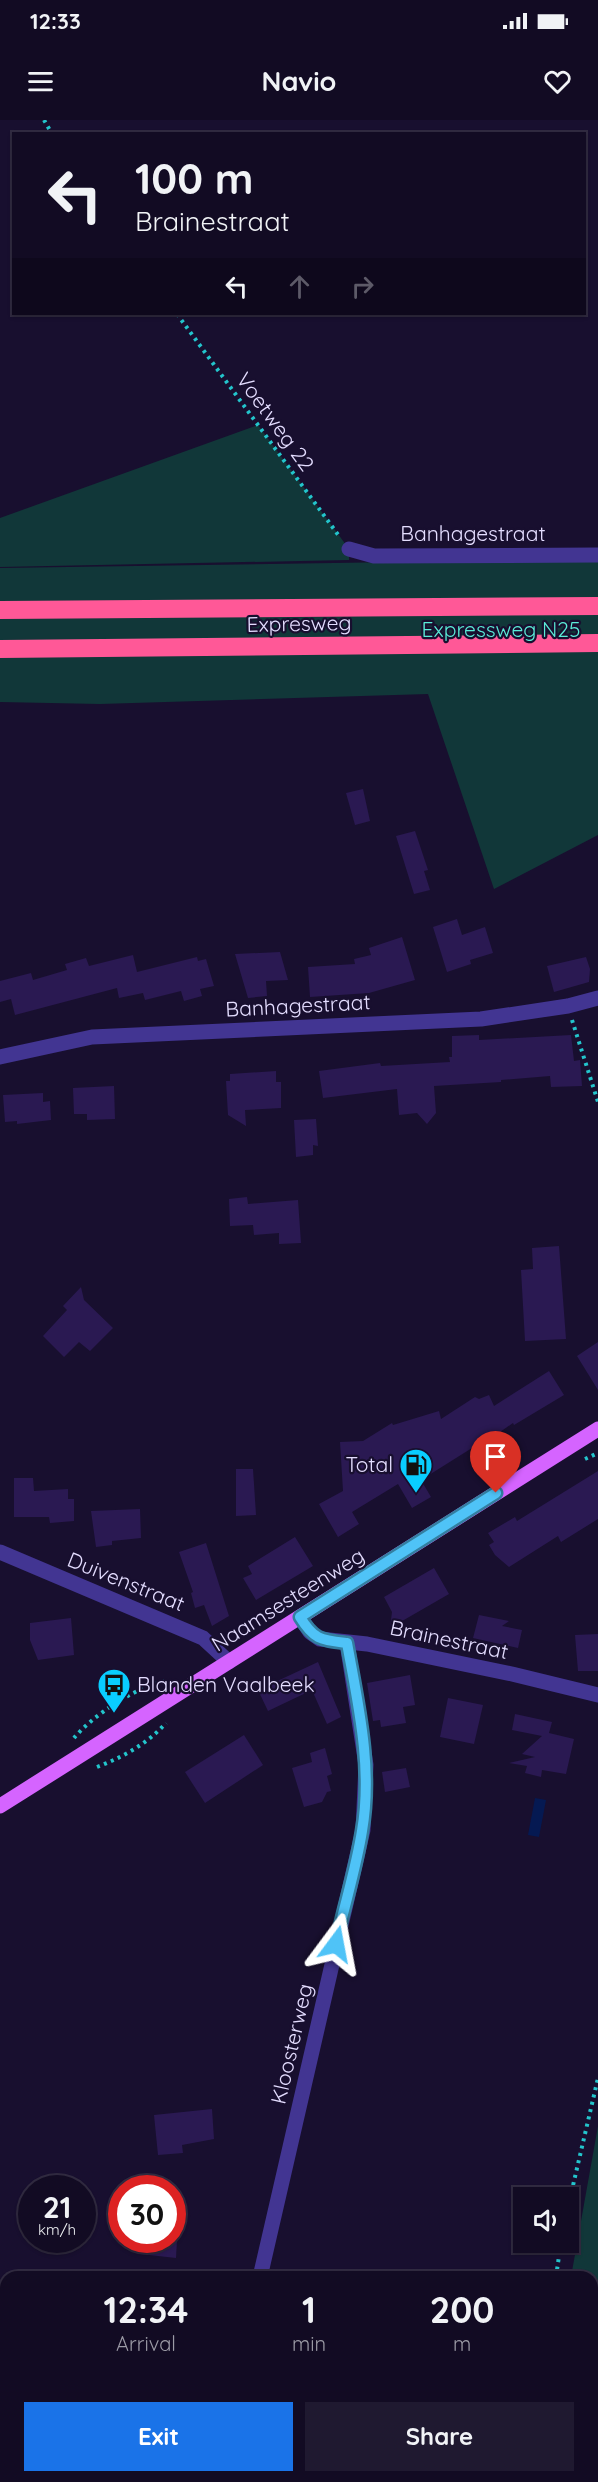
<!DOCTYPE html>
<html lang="en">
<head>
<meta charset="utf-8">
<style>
	body { margin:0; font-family:Quicksand,sans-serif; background:#1f1930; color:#f1f3f6; height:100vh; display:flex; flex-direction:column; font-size:22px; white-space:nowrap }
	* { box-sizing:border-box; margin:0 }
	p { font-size:20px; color:#9c9ba6 }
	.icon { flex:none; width:33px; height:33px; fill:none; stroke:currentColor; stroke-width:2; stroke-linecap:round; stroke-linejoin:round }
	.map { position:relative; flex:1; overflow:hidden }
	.drawer { position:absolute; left:0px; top:2151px; width:598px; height:212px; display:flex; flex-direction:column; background:#120b23; border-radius:18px 18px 0 0; box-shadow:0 2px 4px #0004,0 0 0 2px #312b41 }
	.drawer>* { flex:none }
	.banner { position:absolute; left:12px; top:12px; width:574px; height:183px; border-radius:0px; box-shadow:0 2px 4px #0004,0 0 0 2px #312b41; background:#120b23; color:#f1f3f6; overflow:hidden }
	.fabs { position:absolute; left:513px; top:2067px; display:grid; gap:12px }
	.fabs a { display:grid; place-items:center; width:66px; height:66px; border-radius:0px; background:#120b23; box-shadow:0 2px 4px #0004,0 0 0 2px #312b41; font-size:30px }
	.speed { position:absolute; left:18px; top:2055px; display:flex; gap:12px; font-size:30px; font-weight:700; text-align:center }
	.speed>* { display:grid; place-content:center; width:78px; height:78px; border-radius:50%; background:#120b23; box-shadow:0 2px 4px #0004,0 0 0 2px #312b41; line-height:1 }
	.speed small { font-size:15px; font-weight:400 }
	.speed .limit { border:9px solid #d22; background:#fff; color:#111 }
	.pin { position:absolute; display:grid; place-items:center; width:51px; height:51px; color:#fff; margin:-62px -26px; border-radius:50% 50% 50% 0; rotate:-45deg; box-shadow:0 0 6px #0007 }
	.pin .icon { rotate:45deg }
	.me { position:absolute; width:66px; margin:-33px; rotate:13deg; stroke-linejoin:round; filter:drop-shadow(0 0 4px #0008) }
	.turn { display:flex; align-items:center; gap:21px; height:126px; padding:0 24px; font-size:27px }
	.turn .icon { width:78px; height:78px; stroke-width:2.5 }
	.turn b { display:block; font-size:42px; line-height:51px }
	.lanes { display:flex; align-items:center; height:57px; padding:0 24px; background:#0003; justify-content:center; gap:30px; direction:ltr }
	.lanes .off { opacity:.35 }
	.eta { display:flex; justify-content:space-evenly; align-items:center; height:102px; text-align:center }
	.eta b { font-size:36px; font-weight:800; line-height:42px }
	.action { display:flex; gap:12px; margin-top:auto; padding:12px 24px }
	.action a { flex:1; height:69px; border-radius:0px; background:#1a73e8; color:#fff; font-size:24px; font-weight:800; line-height:69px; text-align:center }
	.action a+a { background:#1f1930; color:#f1f3f6 }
	.status { display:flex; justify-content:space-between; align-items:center; height:42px; padding:0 30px; background:#120b23; direction:ltr }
	.status svg { height:16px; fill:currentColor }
	header { display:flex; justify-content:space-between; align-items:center; height:78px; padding:0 24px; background:#120b23; font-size:27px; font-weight:800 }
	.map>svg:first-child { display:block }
	.green { fill:#113739 }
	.water { fill:#051952 }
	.building { fill:#2a1952 }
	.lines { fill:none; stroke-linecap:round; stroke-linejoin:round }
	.path { stroke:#23c5cc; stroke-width:4; stroke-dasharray:3 4.5; stroke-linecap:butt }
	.street { stroke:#423592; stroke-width:15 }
	.primary { stroke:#d564ff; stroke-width:15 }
	.highway { stroke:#ff5897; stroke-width:18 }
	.route-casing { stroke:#337fa1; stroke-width:15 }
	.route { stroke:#4fc3f7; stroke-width:10 }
	.labels { text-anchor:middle; stroke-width:4.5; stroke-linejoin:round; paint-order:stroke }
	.street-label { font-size:21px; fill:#e4ddff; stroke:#180f2f }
	.park-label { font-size:21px; fill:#5aedd8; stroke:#180f2f }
	.poi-label { font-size:21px; fill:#e4ddff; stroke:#180f2f; text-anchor:end }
</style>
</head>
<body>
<div class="status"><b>12:33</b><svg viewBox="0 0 49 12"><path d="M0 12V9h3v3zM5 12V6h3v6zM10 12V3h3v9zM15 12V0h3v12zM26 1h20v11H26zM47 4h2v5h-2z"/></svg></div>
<header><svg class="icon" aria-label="menu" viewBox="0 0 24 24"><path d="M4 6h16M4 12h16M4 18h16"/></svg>Navio<svg class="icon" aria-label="heart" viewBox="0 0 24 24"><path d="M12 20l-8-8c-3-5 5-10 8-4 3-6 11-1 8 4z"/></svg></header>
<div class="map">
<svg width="598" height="2362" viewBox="0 0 598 2362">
	<rect width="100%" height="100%" fill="#180f2f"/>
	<!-- green -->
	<g class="green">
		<path d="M258 305 349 429V440L0 447V398Z"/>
		<path d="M598 439V715L494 769 428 574 100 584 0 582V448Z"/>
		<path d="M598 2006V2273L593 2275 592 2157H571Z"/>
		<path d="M6 2352V2356L204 2357 203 2362H0V2354Z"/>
		<path d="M222 2356H544L598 2362H220Z"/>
	</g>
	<!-- water -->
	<path class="water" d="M535 1678 546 1680 539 1717 528 1715Z"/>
	<!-- building -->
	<g class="building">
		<path d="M363 669 370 701 355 705 346 673Z"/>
		<path d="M415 711 428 750 424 751 430 770 414 774 396 716Z"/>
		<path d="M457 799 462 815 485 807 493 833 470 840 471 844 447 852 433 807Z"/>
		<path d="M402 817 415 860 369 873 310 877 308 847 355 844 354 839 371 835 369 828Z"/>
		<path d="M280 832 288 860 266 861 267 876 248 878 235 834Z"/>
		<path d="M133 835 137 852 197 837 198 841 206 839 214 866 200 869 202 876 184 881 181 871 145 880 143 873 119 878 117 868 15 895 11 879 0 882V861L31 853 33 860 67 850 65 844 86 838 89 846Z"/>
		<path d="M586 837 590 849 589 862 554 872 547 846Z"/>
		<path d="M479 915V920L571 915 574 941 580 940 582 966 551 967 550 956 501 960V962L434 966 436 993 427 1004 417 993 399 995 397 969 323 978 319 951 380 943 381 946 450 942 449 937H452V916Z"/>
		<path d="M276 951V962H281V988L245 990 246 1006 228 995 226 961H230V954Z"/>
		<path d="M114 966 115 999 87 1000V994H74L73 968Z"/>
		<path d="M43 973V982L50 981 51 1000 17 1004V1001L5 1002 3 975Z"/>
		<path d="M316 999 318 1026 313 1025V1035L296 1037 294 1000Z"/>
		<path d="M247 1077 248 1084 298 1080 301 1123 279 1124V1113L254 1115 253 1105 230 1106 229 1079Z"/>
		<path d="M559 1126 566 1219 525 1221 521 1150 533 1149 532 1128Z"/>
		<path d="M81 1167 84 1180 113 1208 90 1231 79 1222 64 1237 43 1216 67 1190 63 1186Z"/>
		<path d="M598 1222V1270L577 1236Z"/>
		<path d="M549 1251 564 1275 514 1305 513 1303 473 1331 472 1328 421 1360 431 1377 412 1388 398 1364 352 1392 359 1404 338 1417 319 1384 343 1371 340 1322 363 1321 392 1303 393 1305 439 1291 441 1299 475 1277 479 1279 489 1275 494 1286Z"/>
		<path d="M236 1349H253L256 1395 236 1396Z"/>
		<path d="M598 1351V1399L561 1422 558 1416 509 1447 495 1435 489 1425 494 1422 488 1413 515 1397 517 1401Z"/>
		<path d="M14 1358H33L34 1371 68 1369V1379H74V1401L50 1403 49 1397H14Z"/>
		<path d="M140 1389 141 1418 112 1421V1425L96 1427 91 1391Z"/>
		<path d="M295 1417 313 1446 256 1480 243 1458 252 1454 248 1446Z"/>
		<path d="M206 1423 229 1496 212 1506 204 1485 195 1488 191 1473 193 1472 179 1432Z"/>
		<path d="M434 1448 449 1474 390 1508 392 1492 384 1477Z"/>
		<path d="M479 1495 509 1501 502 1506 522 1510 518 1528 473 1518Z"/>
		<path d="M71 1498 74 1535 38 1540 30 1520V1503Z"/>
		<path d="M598 1514V1551H578L575 1515Z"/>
		<path d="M318 1542 341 1597 327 1604 312 1570 268 1591 258 1570Z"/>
		<path d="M410 1555 415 1585 403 1587 406 1603 381 1607 380 1600 373 1601 367 1563Z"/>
		<path d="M448 1578 483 1585 474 1624 440 1617Z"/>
		<path d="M515 1594 552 1602 549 1613 574 1619 566 1654 542 1650 541 1657 525 1653 527 1646 509 1643 535 1637 522 1634 542 1616 512 1610Z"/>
		<path d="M244 1615 263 1645 205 1683 185 1652Z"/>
		<path d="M325 1628 332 1654 327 1656 331 1671 327 1672 322 1682 304 1687 292 1648 312 1642 310 1633Z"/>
		<path d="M406 1648 410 1667 385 1672 382 1652Z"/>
		<path d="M212 1989 214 2019 182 2025 183 2033 158 2035 154 1995Z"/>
		<path d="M141 2120H177L176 2138 140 2134Z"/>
	</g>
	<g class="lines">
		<!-- path -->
		<g class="path">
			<path d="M44 0 52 14"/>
			<path d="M177 194 339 416"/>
			<path d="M572 900 598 982"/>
			<path d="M585 1339 598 1333"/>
			<path d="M74 1618C93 1595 136 1567 165 1561"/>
			<path d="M97 1647C123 1637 147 1624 166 1603"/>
			<path d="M568 2087 598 1958"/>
			<path d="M556 2157 561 2122"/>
			<path d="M537 2356 538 2362"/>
		</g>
		<!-- street -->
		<g class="street">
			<path d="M349 429 374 436 598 435"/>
			<path d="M0 937 92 917 481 899 568 886 598 878"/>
			<path d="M0 1432 203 1518 229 1542"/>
			<path d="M300 1497 310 1512 320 1519 367 1524 512 1554 598 1575"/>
			<path d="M260 2157 363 1710 366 1645 347 1523"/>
			<path d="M213 2362 215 2356"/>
		</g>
		<!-- primary -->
		<path class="primary" d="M0 1686 598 1309"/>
		<!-- highway -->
		<g class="highway">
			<path d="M0 490 598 486"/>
			<path d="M0 529 598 523"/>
		</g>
	</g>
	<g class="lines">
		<!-- route casing -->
		<g class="route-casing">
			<path id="route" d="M336 1824C344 1786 356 1749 362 1711 373 1648 358 1584 347 1523 321 1520 314 1520 300 1497L496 1373"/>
		</g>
		<!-- route -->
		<use href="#route" class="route"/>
	</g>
	<!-- icons -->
	<defs>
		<g id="fuel-pin" transform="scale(1.725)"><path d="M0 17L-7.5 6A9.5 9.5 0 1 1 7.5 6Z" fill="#09cdff" stroke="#180f2f"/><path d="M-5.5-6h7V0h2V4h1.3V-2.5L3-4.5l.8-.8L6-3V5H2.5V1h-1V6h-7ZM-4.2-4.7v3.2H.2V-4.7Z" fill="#111"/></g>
		<g id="bus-pin" transform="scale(1.725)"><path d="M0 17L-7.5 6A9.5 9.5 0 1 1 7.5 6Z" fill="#09cdff" stroke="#180f2f"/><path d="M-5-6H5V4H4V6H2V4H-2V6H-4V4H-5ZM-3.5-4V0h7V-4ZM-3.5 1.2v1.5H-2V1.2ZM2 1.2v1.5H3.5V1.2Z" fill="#111"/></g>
	</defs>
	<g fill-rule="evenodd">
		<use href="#fuel-pin" x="416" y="1345"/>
		<use href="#bus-pin" x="114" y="1565"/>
	</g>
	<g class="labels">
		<!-- street labels -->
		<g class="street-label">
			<text transform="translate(275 302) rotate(54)" y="7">Voetweg 22</text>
			<text x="473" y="421">Banhagestraat</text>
			<text transform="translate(299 504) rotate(-1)" y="7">Expresweg</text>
			<text transform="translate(298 886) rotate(-3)" y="7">Banhagestraat</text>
			<text transform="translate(126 1462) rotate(22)" y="7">Duivenstraat</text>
			<text transform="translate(288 1480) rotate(-32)" y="7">Naamsesteenweg</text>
			<text transform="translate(449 1520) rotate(12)" y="7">Brainestraat</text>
			<text transform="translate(292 1924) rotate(-77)" y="7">Kloosterweg</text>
		</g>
		<!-- park labels -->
		<g class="park-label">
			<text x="501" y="517">Expressweg N25</text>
		</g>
		<!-- poi labels -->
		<g class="poi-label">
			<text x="393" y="1352">Total</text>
			<text x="137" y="1572" text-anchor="start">Blanden Vaalbeek</text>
		</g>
	</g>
</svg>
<div class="fabs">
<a><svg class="icon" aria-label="sound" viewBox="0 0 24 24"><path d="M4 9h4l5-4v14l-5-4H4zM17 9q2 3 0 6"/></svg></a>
</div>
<div class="speed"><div>21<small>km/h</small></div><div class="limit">30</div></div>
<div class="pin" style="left:496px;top:1373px;background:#d93025"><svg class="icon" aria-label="arrive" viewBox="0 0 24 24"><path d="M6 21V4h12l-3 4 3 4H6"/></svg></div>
<svg class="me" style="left:336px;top:1824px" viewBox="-20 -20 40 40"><path d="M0-17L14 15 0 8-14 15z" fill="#4fc3f7" stroke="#fff" stroke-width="4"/></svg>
<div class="banner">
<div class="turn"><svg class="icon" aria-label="left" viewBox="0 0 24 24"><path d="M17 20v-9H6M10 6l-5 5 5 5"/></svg><div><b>100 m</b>Brainestraat</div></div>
<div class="lanes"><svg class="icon" aria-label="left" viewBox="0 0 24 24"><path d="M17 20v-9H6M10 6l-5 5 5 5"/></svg><svg class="icon off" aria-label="ahead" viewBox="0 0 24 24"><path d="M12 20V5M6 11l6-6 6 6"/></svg><svg class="icon off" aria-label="right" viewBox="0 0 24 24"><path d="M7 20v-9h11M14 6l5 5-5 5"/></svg></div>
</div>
<section class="drawer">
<div class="eta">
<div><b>12:34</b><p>Arrival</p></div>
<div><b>1</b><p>min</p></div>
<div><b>200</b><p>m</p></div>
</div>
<div class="action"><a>Exit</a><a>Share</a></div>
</section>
</div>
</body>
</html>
